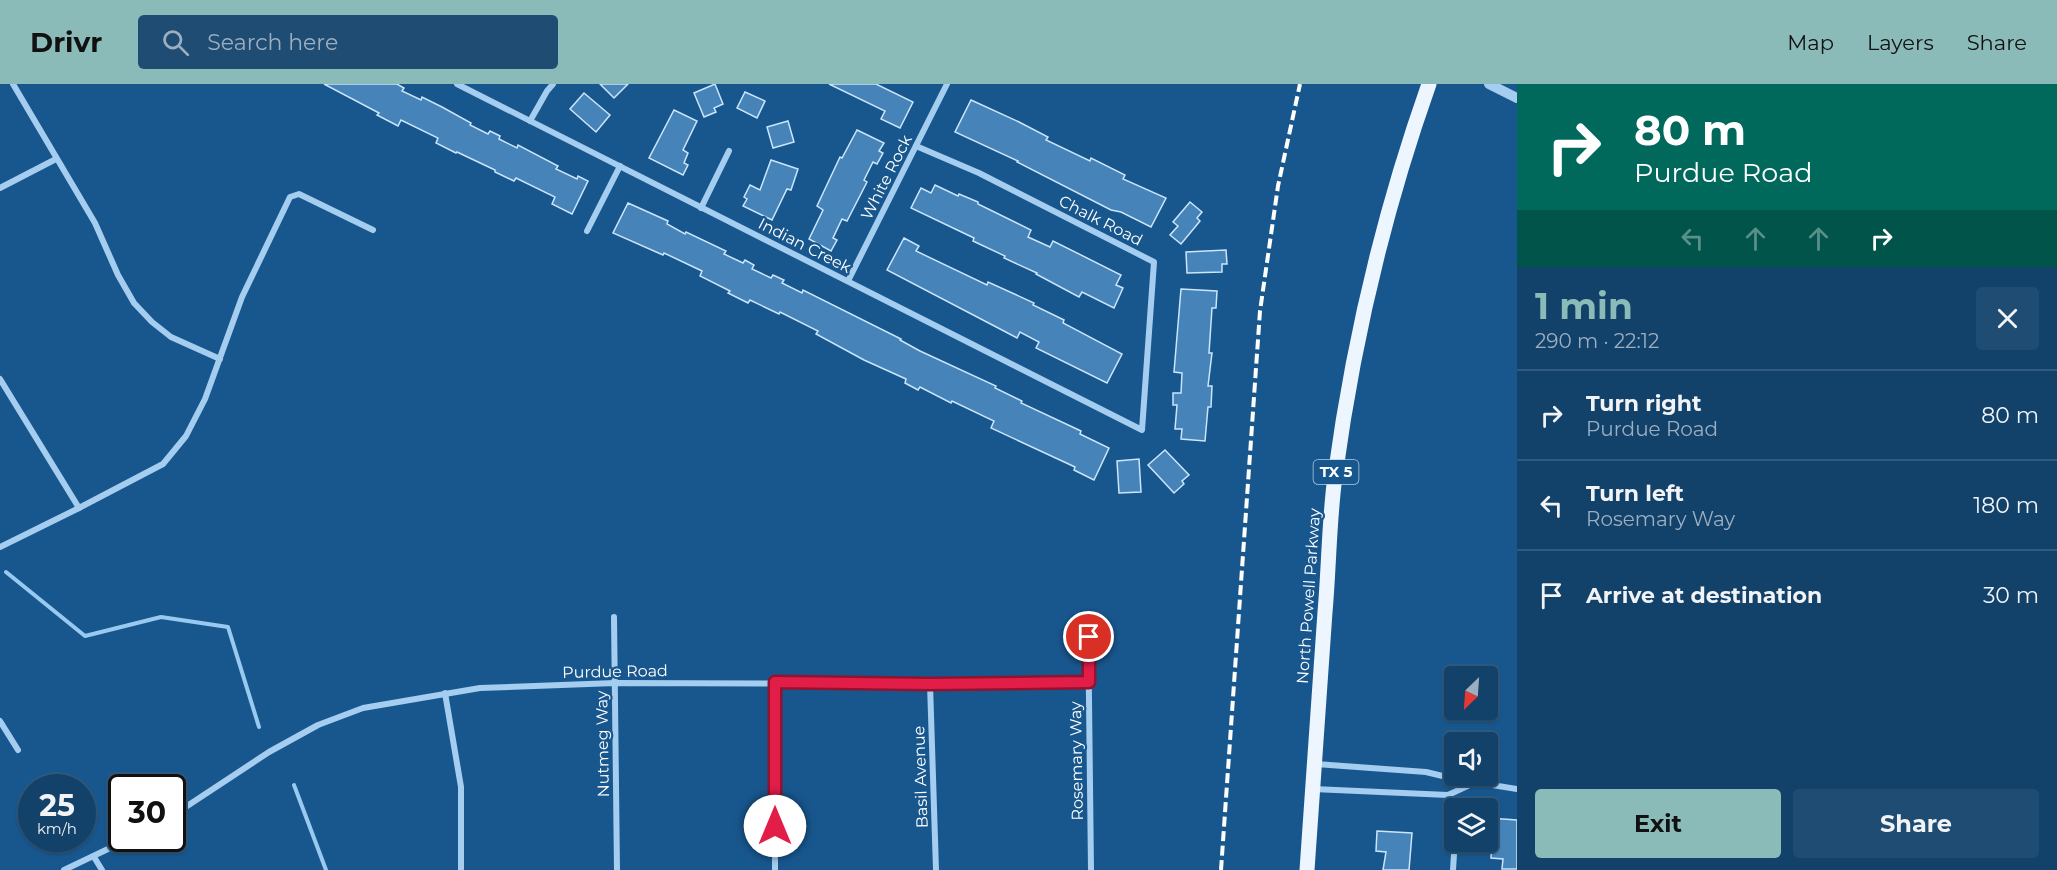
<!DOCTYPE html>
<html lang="en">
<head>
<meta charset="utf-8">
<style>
	body { margin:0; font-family:Montserrat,sans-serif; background:#1f4c72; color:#f1f3f6; height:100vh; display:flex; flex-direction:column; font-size:22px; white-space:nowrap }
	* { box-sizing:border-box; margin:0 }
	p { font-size:20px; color:#9cafc1 }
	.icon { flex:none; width:33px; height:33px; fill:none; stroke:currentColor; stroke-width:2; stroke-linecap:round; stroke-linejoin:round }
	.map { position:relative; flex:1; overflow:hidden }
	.sheet { display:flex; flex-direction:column; background:#12416a; width:540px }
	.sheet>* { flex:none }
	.banner { background:#00695c; color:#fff; overflow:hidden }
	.needle { width:39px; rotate:205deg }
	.tools { position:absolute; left:1444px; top:582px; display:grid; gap:12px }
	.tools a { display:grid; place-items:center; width:54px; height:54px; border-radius:6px; background:#12416a; box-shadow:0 2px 4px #0004,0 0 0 2px #315a7e; font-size:30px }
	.speed { position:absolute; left:18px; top:690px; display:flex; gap:12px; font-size:30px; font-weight:700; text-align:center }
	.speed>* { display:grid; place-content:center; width:78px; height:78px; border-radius:50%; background:#12416a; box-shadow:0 2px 4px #0004,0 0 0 2px #315a7e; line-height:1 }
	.speed small { font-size:15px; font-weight:400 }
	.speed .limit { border:3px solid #111; border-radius:9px; background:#fff; color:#111 }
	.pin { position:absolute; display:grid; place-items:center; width:51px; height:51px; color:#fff; margin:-26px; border:3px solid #fff; border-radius:50%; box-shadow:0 2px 6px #0007 }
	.me { position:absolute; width:66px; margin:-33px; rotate:0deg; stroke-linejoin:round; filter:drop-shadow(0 0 4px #0008) }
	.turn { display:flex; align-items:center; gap:21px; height:126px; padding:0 18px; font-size:27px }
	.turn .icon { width:78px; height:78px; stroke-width:2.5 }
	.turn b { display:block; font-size:42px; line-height:51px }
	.lanes { display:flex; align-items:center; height:57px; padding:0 18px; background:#0003; justify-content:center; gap:30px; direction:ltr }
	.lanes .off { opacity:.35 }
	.round { display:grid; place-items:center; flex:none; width:63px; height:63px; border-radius:6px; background:#1f4c72 }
	.head { display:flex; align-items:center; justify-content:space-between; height:102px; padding:0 18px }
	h1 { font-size:36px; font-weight:700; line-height:45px; color:#8bbbb9 }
	.action { display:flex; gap:12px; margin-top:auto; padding:12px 18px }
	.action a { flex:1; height:69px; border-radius:6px; background:#8bbbb9; color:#111; font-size:24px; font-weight:700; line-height:69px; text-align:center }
	.action a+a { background:#1f4c72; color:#f1f3f6 }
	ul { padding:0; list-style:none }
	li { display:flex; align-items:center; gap:18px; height:90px; padding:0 18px; border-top:2px solid #315a7e }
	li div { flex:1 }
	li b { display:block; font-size:22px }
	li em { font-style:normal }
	header { display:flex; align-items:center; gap:36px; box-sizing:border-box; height:84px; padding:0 30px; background:#8bbbb9; color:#111 }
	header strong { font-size:28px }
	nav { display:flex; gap:33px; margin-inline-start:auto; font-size:21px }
	.search { width:420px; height:54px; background:#1f4c72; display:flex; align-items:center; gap:15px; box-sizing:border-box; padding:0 21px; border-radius:6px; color:#9cafc1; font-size:22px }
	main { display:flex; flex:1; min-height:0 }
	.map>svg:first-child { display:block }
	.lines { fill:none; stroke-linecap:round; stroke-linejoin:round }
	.stream { stroke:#98caf1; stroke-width:4 }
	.building { fill:#4583b8; stroke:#cbe5fb; stroke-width:1.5 }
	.minor { stroke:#a5cdef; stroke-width:6 }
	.tertiary { stroke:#a5cdef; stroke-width:10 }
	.primary { stroke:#edf6ff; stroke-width:15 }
	.rail { stroke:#fff; stroke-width:4; stroke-dasharray:10 4.5; stroke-linecap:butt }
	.route-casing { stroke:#92132f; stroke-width:15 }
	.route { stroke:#e11d48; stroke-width:10 }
	.labels { text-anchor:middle; stroke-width:4.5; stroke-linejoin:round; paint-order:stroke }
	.shield { fill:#18578e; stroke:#bacddd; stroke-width:1.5 }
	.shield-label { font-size:15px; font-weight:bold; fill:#fff }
	.street-label { font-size:16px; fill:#fff; stroke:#18578e }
</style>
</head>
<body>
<header>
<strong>Drivr</strong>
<div class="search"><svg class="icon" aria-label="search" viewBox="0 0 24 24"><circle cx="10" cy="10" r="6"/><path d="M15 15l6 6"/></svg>Search here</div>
<nav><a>Map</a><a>Layers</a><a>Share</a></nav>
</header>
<main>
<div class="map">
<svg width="1517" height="786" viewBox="0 0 1517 786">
	<rect width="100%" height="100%" fill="#18578e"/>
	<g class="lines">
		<!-- stream -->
		<g class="stream">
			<path d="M6 488 85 552 161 533 228 543 259 643"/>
			<path d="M294 701 326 786"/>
		</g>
	</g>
	<!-- building -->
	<g class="building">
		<path d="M324 0H397L404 4 402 7 421 16 422 13 442 23 471 39 470 41 488 50 490 47 500 52 499 55 517 64 518 61 558 82 556 85 577 95 578 92 588 97 572 130 552 120 555 113 516 94 514 97 495 88V86L457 68 456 69 436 59 438 54 401 36 398 42 377 31 379 29Z"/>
		<path d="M600 0H628L614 14Z"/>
		<path d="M715 0 723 20 714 24 716 28 704 33 694 9Z"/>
		<path d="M829 0H876L913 18 900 44 881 35 885 27Z"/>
		<path d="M745 8 765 17 757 34 737 24Z"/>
		<path d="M584 9 610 31 596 48 570 25Z"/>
		<path d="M971 16 1019 38 1048 53 1046 56 1090 77 1091 74 1125 91 1123 95 1166 114 1151 143 1121 128 1111 126 1017 78 1018 77 955 48Z"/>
		<path d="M674 26 697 37 683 66 688 69 684 79 688 81 683 91 649 74Z"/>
		<path d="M788 37 794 58 773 64 767 43Z"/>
		<path d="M857 46 884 59 879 67 883 69 877 80 873 78 864 96 867 98 847 137 842 135 833 154 837 156 831 167 809 155 823 126 817 122 840 73 842 74Z"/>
		<path d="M771 76 798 85 791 106 787 105 772 136 743 122 747 115 744 113 750 101 760 106Z"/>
		<path d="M935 101 958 112 959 110 978 118V120L1031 146 1028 153 1050 163 1053 157 1121 191 1116 201 1123 204 1114 224 1082 208 1079 213 1036 190 1037 189 1004 174 1005 172 973 157 974 154 911 124 921 104 931 109Z"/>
		<path d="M1190 118 1202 128 1197 134 1200 137 1181 160 1170 151 1178 142 1173 138Z"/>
		<path d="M628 119 668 137 667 140 685 150 686 148 726 167 724 170 743 179 745 176 754 181 752 185 771 194 773 191 784 196 782 199 802 209 803 206 901 255 900 256 920 267 996 302 995 304 1022 317 1021 319 1081 347 1080 350 1109 364 1094 396 1074 386 1075 383 991 344 994 337 952 317 951 319 920 303 918 306 905 299 906 295 864 276 816 250 818 247 780 228 779 230 750 216 748 219 728 209 730 207 700 192 702 187 664 169 663 171 613 149Z"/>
		<path d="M904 154 919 162 916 167 987 201 988 198 1034 219 1033 221 1064 236 1063 239 1122 270 1107 299 1036 264 1039 258 1020 248 1017 254 1002 246 887 186Z"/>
		<path d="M1226 166 1227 180H1222V188L1187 189 1186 168Z"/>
		<path d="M1181 205 1217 207 1216 224H1212L1209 269H1212L1208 302H1212L1211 323H1208L1205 357 1181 355 1182 345H1175L1177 321H1173V309H1181L1182 289 1174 288Z"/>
		<path d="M1165 366 1189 391 1182 397 1184 400 1174 409 1148 381Z"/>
		<path d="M1139 375 1141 408 1119 409 1117 377Z"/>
		<path d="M1489 734 1517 736V785H1502L1503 775 1491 774 1492 755 1488 754Z"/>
		<path d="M1377 747 1412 749 1409 786H1383L1386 768 1376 767Z"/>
	</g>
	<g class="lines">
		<!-- minor -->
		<g class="minor">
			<path d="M13 0 95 139 118 191 134 219 152 238 171 253 220 275"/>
			<path d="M457 0 1142 346 1154 178 979 89 916 62"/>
			<path d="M530 37 547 7 553 0"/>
			<path d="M0 104 56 75"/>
			<path d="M701 124 729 67"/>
			<path d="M587 147 620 82"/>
			<path d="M848 197 947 0"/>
			<path d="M0 295 79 424"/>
			<path d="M0 463 79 424 163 380 186 352 205 315 242 213 290 113 299 110 373 146"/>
			<path d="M1088 531 1091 786"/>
			<path d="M614 533 617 786"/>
			<path d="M775 598V786"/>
			<path d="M930 600 936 786"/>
			<path d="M445 609 461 703V786"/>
			<path d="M0 637 18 666"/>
			<path d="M1316 680 1426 688 1455 695 1517 705"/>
			<path d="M1313 705 1448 711 1474 699"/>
			<path d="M172 732 269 668 318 641 363 624 480 604 615 599 930 600 1089 598"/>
			<path d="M94 773 102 786"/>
			<path d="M64 786 131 754"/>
			<path d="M1453 786 1454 770"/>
		</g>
		<!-- tertiary -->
		<path class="tertiary" d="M1489 0 1517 14"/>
		<!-- primary -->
		<path class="primary" d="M1307 786C1313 700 1319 614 1325 528 1329 483 1329 437 1335 392 1353 258 1384 127 1429 0"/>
		<!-- rail -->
		<path class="rail" d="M1221 786 1260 227 1278 102 1300 0"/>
	</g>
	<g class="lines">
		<!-- route casing -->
		<g class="route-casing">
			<path id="route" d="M775 742V598L930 600 1089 598V553"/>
		</g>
		<!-- route -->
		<use href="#route" class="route"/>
	</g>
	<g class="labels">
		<!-- shield labels -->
		<rect class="shield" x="1313.5" y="376" width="45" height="24" rx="4.5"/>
		<g class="shield-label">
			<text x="1336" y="393">TX 5</text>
		</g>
		<!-- street labels -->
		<g class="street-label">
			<text transform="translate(886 93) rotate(-63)" y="6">White Rock</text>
			<text transform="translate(1101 136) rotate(27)" y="6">Chalk Road</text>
			<text transform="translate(805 161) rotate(27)" y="6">Indian Creek</text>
			<text transform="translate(1308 512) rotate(-86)" y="6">North Powell Parkway</text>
			<text transform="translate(615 587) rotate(-1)" y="6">Purdue Road</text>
			<text transform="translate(602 660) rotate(-91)" y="6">Nutmeg Way</text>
			<text transform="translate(1076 677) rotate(-91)" y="6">Rosemary Way</text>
			<text transform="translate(920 693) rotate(-92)" y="6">Basil Avenue</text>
		</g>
	</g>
</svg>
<div class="tools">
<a><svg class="needle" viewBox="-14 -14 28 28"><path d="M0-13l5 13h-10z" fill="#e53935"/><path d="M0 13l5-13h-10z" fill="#9cafc1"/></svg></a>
<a><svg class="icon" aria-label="sound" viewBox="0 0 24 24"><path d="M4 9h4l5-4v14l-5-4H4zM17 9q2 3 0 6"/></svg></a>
<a><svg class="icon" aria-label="layers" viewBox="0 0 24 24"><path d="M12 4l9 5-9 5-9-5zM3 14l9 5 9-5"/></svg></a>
</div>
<div class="speed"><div>25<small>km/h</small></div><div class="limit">30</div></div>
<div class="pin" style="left:1089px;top:553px;background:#d93025"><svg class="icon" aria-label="arrive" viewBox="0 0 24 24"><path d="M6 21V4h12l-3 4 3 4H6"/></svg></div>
<svg class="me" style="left:775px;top:742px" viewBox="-20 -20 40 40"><circle r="19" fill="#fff"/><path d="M0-13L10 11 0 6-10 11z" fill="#e11d48"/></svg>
</div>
<section class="sheet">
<div class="banner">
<div class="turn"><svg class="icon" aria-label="right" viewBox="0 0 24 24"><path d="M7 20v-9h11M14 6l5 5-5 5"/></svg><div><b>80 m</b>Purdue Road</div></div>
<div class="lanes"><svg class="icon off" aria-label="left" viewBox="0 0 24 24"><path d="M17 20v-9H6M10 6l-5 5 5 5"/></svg><svg class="icon off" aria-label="ahead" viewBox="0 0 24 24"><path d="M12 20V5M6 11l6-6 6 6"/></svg><svg class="icon off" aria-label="ahead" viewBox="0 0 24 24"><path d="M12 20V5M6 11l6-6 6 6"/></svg><svg class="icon" aria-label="right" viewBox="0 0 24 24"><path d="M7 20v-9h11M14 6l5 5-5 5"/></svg></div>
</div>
<div class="head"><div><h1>1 min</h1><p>290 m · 22:12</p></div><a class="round"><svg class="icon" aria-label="close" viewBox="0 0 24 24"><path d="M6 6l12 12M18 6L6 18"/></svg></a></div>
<ul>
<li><svg class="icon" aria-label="right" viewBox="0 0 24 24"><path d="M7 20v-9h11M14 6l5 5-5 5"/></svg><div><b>Turn right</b><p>Purdue Road</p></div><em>80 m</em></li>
<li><svg class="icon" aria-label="left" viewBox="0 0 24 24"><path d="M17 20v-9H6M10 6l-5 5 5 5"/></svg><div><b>Turn left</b><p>Rosemary Way</p></div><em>180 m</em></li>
<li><svg class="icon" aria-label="arrive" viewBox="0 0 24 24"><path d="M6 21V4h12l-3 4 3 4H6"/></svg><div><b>Arrive at destination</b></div><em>30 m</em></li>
</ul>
<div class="action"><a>Exit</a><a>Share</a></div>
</section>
</main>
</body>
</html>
